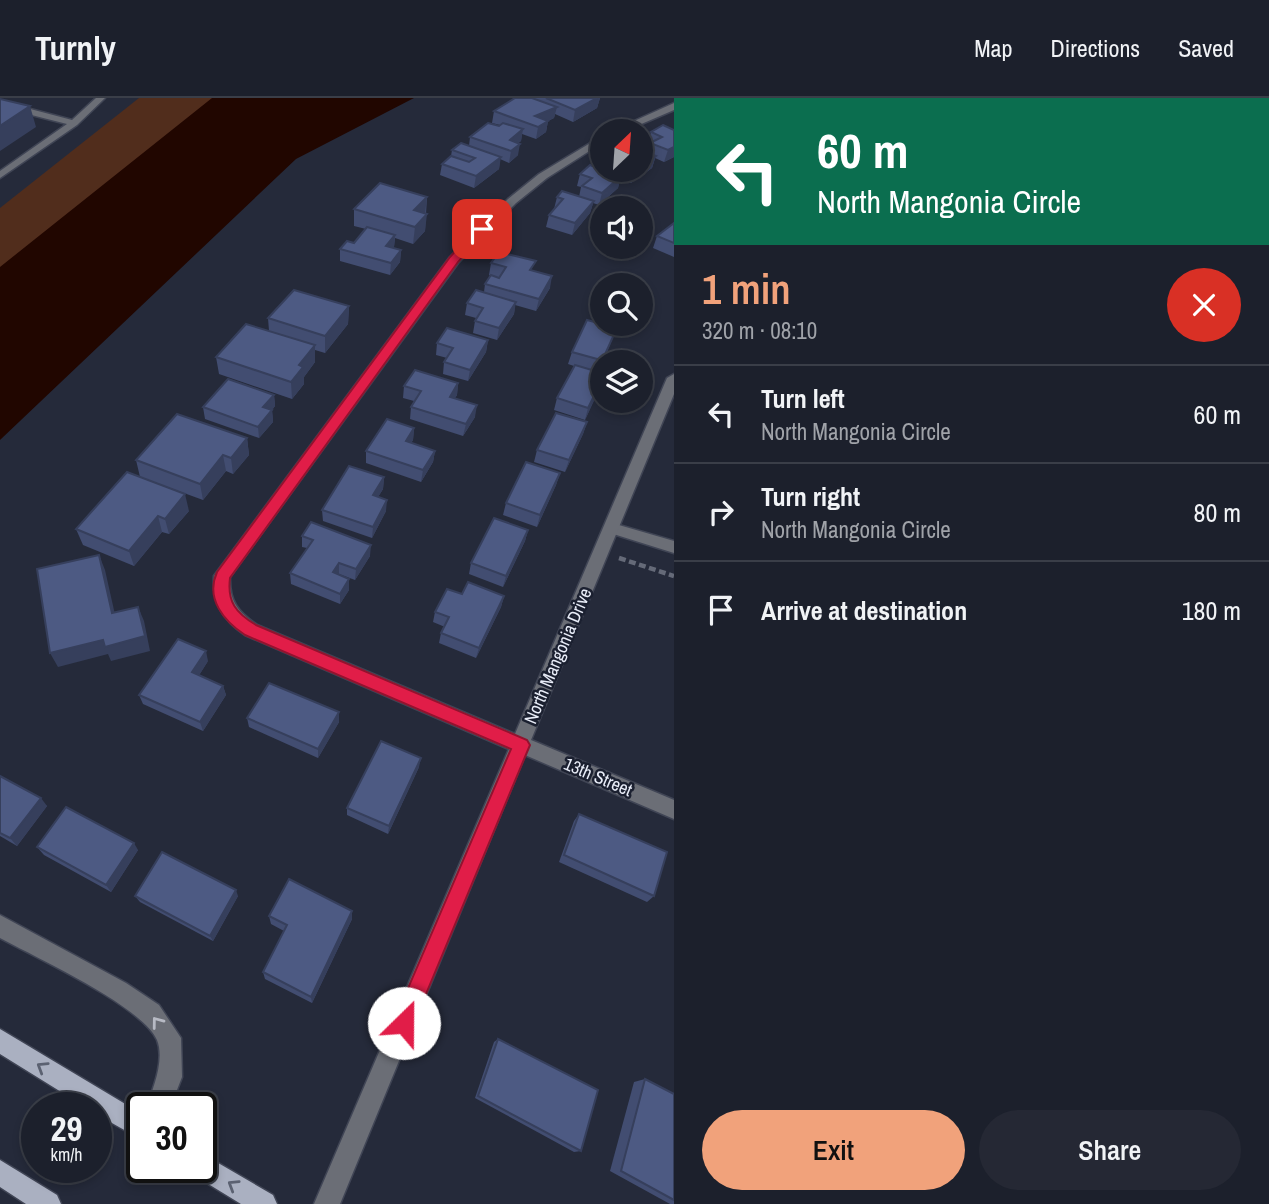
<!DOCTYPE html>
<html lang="en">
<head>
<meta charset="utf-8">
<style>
	body { margin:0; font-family:"Archivo Narrow",sans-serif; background:#252834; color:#f1f3f6; height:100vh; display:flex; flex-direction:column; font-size:26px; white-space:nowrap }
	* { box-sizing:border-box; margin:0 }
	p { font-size:23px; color:#a0a3a9 }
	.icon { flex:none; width:38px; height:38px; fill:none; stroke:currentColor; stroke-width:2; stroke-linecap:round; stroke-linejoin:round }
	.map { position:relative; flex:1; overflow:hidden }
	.panel { display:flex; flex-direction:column; background:#1c202c; width:595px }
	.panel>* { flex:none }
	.top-card { background:#0b6e4f; color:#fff; overflow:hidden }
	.needle { width:46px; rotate:25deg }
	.controls { position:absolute; left:590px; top:21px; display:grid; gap:14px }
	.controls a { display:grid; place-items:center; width:63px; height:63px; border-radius:50%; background:#1c202c; box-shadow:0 4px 10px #0003,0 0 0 2px #3a3e48; font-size:35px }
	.speed { position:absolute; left:21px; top:994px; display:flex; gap:14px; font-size:35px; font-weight:700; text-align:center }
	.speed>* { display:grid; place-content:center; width:91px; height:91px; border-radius:50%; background:#1c202c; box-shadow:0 4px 10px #0003,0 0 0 2px #3a3e48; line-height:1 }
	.speed small { font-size:18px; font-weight:400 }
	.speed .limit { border:4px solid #111; border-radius:10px; background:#fff; color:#111 }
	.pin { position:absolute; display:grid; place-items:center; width:60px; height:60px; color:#fff; margin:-30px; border-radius:14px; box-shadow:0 4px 10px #0006 }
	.me { position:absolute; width:77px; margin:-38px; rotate:23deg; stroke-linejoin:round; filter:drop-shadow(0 0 5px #0008) }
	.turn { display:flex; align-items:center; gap:24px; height:147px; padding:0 28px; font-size:32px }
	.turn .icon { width:91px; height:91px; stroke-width:2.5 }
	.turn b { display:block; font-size:49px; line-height:60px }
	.round { display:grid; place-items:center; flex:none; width:74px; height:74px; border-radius:37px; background:#252834 }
	.summary { display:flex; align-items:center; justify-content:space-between; height:119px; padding:0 28px }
	h1 { font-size:42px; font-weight:600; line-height:52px; color:#f1a27b }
	.primary-button { display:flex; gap:14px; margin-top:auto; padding:14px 28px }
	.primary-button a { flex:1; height:80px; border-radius:42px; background:#f1a27b; color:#111; font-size:28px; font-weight:600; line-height:80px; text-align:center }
	.primary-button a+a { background:#252834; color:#f1f3f6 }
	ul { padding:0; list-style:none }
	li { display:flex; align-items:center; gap:21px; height:98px; padding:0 28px; border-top:2px solid #3a3e48 }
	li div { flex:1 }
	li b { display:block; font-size:26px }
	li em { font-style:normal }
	header { display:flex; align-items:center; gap:42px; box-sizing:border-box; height:98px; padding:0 35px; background:#1c202c; border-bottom:2px solid #3a3e48 }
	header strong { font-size:33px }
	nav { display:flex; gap:38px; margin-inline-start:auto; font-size:24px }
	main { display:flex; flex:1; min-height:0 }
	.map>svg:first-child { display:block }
	.green { fill:#512d1c }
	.water { fill:#210600 }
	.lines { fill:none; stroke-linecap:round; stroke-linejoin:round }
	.lane-casing { stroke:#404555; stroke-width:3 }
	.street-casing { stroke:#404555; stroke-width:3 }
	.primary-casing { stroke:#404555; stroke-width:3 }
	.path { stroke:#656a78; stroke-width:4.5; stroke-dasharray:7 3.5; stroke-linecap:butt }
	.lane { fill:#6b6e76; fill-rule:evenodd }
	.street { fill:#6b6e76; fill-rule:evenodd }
	.primary { fill:#aab0c1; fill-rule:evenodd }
	.wall { fill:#424d71 }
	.shaded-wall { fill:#363f5c }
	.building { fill:#4d5a83; stroke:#363f5c; stroke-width:2 }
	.oneway { stroke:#b7bac4 }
	.oneway2 { stroke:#5b6171 }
	.route { fill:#e11d48; stroke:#92132f; stroke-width:2 }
	.labels { text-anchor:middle; stroke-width:5; stroke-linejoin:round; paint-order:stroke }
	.street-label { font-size:18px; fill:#e9edf8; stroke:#1b2030 }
</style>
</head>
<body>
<header>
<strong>Turnly</strong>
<nav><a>Map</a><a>Directions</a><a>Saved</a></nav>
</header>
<main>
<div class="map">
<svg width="674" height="1106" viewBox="0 0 674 1106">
	<rect width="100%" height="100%" fill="#252a3a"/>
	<!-- green -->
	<path class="green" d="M139 0H213L0 170V110Z"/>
	<!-- water -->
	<path class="water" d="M212 0H414L296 61 0 342V169Z"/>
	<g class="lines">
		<!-- lane casing -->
		<g class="lane-casing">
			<g id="lane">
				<path d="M96 0H105L77 27 0 80V73L67 26 0 9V3L72 22Z"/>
				<path d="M612 425 674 443V455L607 434 605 430 607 426Z"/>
			</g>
		</g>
		<!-- street casing -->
		<g class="street-casing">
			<g id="street">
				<path d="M674 5V12L625 33H612Z"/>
				<path d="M602 38V45L547 80 516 105 458 165 230 479C229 503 238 514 257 527L515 636 667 280 674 276V296L531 642 674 702V721L525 657 340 1106H314L509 651 245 537C223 522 212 505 214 478L450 159 508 101 539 76Z"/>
				<path d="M0 817 126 885 159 907 181 940 182 979 170 1010H146C153 991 165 962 157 942 142 908 35 859 0 840Z"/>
			</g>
		</g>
		<!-- primary casing -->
		<g class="primary-casing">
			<g id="primary">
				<path d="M0 931 142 1016V1042L96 1016V1010H87L0 956Z"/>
				<path d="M201 1055 273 1097 277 1106H241L192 1076 190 1069H201Z"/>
				<path d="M0 1062 57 1097 61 1106H26L0 1089Z"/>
			</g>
		</g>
		<!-- path -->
		<path class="path" d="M619 460 674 478"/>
		<!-- lane -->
		<use href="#lane" class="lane"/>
		<!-- street -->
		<use href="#street" class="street"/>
		<!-- primary -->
		<use href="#primary" class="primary"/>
	</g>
	<!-- wall -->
	<g class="wall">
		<path d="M515 0H600L597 10 573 24 555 16 554 20 548 23 546 34 536 41 522 36 521 43 518 45V57L509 65 500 61 499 71 474 90 440 77 442 66 451 58 452 52 469 48 470 39 500 27 492 25 494 13Z"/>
		<path d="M663 27 674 59 664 64 655 60 652 70 631 85 620 81 618 90 599 107 593 105 590 115 572 137 546 129 549 117 554 111 557 99H579L581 89 577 88 580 76 613 75 614 72H640L650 46 648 45 651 34Z"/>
		<path d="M427 99 425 133 413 146 395 140 394 149 393 150 401 152 400 164 390 177 340 163V151L354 145 366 131 354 128V111Z"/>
		<path d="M674 125V159L653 150 657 138Z"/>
		<path d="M491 165 533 173 550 190 536 213 515 207 514 216 497 242 473 235 475 223 476 220 465 217 467 205 484 194 485 186 491 178 489 177Z"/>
		<path d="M349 208 348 226 325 255 315 252V264L304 279V286L292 301 219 276 216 259 269 233 268 220Z"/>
		<path d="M605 226H638L633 236 616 232 607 254 614 264H602V284L585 322 554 312 557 300 574 268 568 266 572 254Z"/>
		<path d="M488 242 486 254 468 283 443 276 444 264 447 260 436 257 437 245Z"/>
		<path d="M458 285 457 297 455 300 475 319 463 338 410 321 411 309 414 303 403 300 404 288Z"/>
		<path d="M274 297 275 308 272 312 273 324 259 340 205 321 203 309Z"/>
		<path d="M587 324 583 336 565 374 534 364 537 352Z"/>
		<path d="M414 330 413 342 411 345 435 353 433 364 421 384 366 365V353Z"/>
		<path d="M247 340 249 357 233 376 226 373 203 402 140 379 136 362Z"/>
		<path d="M560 375 556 387 537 429 503 417 506 405Z"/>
		<path d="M384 379 383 391 378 399 386 413 372 440 323 423 322 412Z"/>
		<path d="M189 413 169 436 162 434 134 468 83 447 76 431Z"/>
		<path d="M528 432 525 443 503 489 469 476 471 465Z"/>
		<path d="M302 438 370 458 355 482 339 476V477L349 492 340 506 291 486 290 475 307 450 302 449Z"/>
		<path d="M462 496 504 498 501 509 476 560 439 545 441 535 445 529 433 524 435 514Z"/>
		<path d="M208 563 199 577 223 588 226 597 203 633 143 606 139 597Z"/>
		<path d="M247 620 339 624 318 660 249 629Z"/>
		<path d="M419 669 388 736 347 717V710Z"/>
		<path d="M0 678 47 708 17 748 0 738Z"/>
		<path d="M579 716 654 798 647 804 559 764 574 723Z"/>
		<path d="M37 749 138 752 111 794 44 757Z"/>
		<path d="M135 798H238L213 843 140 804Z"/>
		<path d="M269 818 352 821 312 905 265 881 263 874 284 833 271 826Z"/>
		<path d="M498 941 581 1053 574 1054 475 1000 494 944Z"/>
		<path d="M645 981 674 996V1106H670L610 1073 634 984Z"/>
	</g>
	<!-- shaded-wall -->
	<g class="shaded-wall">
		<path d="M597 0H600L597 10 573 24 575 12Z"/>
		<path d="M30 8 36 29 0 53V28Z"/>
		<path d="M557 9 554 20 548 23 546 34 536 41 538 29 535 18Z"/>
		<path d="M523 31 521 43 509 52 510 42Z"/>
		<path d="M520 46 518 57 509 65 511 53Z"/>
		<path d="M674 49V59L664 64 668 52Z"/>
		<path d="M656 58 652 70 631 85 635 73 637 72H640V69Z"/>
		<path d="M501 59 499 71 474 90 476 78Z"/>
		<path d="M621 78 618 90 599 107 602 95Z"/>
		<path d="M427 99 425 116 412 129 414 112Z"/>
		<path d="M594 103 590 115 572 137 575 125Z"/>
		<path d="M427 116 425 133 413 146 415 129Z"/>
		<path d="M395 137 394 149 385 160 386 148Z"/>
		<path d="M401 152 400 164 390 177 391 165Z"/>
		<path d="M552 178 550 190 536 213 539 201Z"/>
		<path d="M516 204 514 216 497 242 499 230Z"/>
		<path d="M349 208 348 226 325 255V238Z"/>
		<path d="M488 242 486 254 468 283 470 272Z"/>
		<path d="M315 247V264L304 279V286L292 301 291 284 299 267Z"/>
		<path d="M602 282 601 288 585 322 588 310Z"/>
		<path d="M458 285 457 297 448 311 450 299Z"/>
		<path d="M274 297 275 308 272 312 273 324 259 340 258 329 263 309Z"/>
		<path d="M477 307 475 319 463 338 466 326Z"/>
		<path d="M587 324 583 336 565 374 569 362Z"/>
		<path d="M414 330 413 342 405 355 406 343Z"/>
		<path d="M247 340 249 357 233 376 231 360Z"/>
		<path d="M435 353 433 364 421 384 423 372Z"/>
		<path d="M223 357 226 373 203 402 200 386Z"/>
		<path d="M560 375 556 387 537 429 540 417Z"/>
		<path d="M384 379 383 391 372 409 373 397Z"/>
		<path d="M185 396 189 413 169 436 165 421Z"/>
		<path d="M387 402 386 413 372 440 373 429Z"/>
		<path d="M158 418 162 434 134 468 129 453Z"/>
		<path d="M528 432 525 443 503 489 506 478Z"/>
		<path d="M371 447 370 458 355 482 356 471Z"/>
		<path d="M99 457 105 472 118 530 112 515Z"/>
		<path d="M339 465V476L333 485V474Z"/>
		<path d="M349 481V492L340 506V496Z"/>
		<path d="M504 498 501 509 476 560 479 550Z"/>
		<path d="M138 509 144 523 150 553 111 563 108 556 58 569 50 555Z"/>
		<path d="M206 553 208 563 195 584 192 574Z"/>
		<path d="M223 588 226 597 203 633 200 624Z"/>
		<path d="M339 614V624L318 660V651Z"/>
		<path d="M421 660 419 669 388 736 389 728Z"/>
		<path d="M41 700 47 708 17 748 10 740Z"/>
		<path d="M134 745 138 752 111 794 106 787Z"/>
		<path d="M236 792 238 798 213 843 210 838Z"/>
		<path d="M352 813V821L312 905 311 899Z"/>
	</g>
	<!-- building -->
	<g class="building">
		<path d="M515 0H532L557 9 535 18 548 23 538 29 494 13Z"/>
		<path d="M546 0H597L575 12Z"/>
		<path d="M0 1 30 8 0 28Z"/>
		<path d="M488 25 499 28 503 25 523 31 510 42 520 46 511 53 470 39Z"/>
		<path d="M663 27 674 32V49L668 52 650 45 662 39 651 34Z"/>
		<path d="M461 45 501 59 476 78 442 66 451 58 469 64 475 60 452 52Z"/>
		<path d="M640 52 656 58 640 69Z"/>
		<path d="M590 67 602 72 621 78 602 95 582 88 592 80 580 76Z"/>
		<path d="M380 85 427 99 414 112 427 116 415 129 354 111Z"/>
		<path d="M562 93 594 103 575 125 549 117 563 101 557 99Z"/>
		<path d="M674 125V145L657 138Z"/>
		<path d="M367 129 395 137 386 148 401 152 391 165 340 151 347 143 354 145Z"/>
		<path d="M499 154 536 163 530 172 552 178 539 201 485 186 491 177 499 180 506 169 491 165Z"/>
		<path d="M294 192 349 208 325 238 268 220Z"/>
		<path d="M476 192 516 204 499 230 475 223 483 210 467 205Z"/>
		<path d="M640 193 650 195 640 217Z"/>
		<path d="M587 222 617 230 606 254 617 257 614 264H608L572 254Z"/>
		<path d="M246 226 315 247 299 267 303 269 291 284 216 259Z"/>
		<path d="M447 230 488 242 470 272 444 264 453 250 437 245Z"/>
		<path d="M575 267 602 275V282L588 310 557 300Z"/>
		<path d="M415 272 458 285 450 299 477 307 466 326 411 309 421 293 404 288Z"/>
		<path d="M228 281 274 297 263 309 272 312 258 329 203 309Z"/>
		<path d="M556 315 587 324 569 362 537 352Z"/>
		<path d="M177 316 247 340 231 360 223 357 200 386 136 362Z"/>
		<path d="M387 321 414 330 406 343 435 353 423 372 366 353Z"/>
		<path d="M526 364 560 375 540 417 506 405Z"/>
		<path d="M349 368 384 379 373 397 387 402 373 429 322 412Z"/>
		<path d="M127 374 185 396 165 421 158 418 129 453 76 431Z"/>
		<path d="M494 420 528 432 506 478 471 465Z"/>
		<path d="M311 424 371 447 356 471 339 465 333 474 349 481 340 496 290 475 313 442 302 438Z"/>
		<path d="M99 457 112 515 138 509 145 538 105 549 103 542 50 555 37 471Z"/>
		<path d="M468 484 504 498 479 550 441 535 449 519 435 514 447 491 462 496Z"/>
		<path d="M178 541 206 553 192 574 223 588 200 624 139 597Z"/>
		<path d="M269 585 339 614 318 651 247 620Z"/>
		<path d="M381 643 421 660 389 728 347 710Z"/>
		<path d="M0 678 41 700 10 740 0 735Z"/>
		<path d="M66 709 134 745 106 787 37 749Z"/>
		<path d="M579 716 667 754 654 798 564 757Z"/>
		<path d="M162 754 236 792 210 838 135 798Z"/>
		<path d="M289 781 352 813 311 899 263 874 287 827 269 818Z"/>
		<path d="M498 941 598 992 581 1053 478 998Z"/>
		<path d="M645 981 674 996V1102L621 1073Z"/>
	</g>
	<!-- one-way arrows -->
	<defs><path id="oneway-chevron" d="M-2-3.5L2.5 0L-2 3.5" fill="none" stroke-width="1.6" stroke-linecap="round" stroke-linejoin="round" transform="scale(1.75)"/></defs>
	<use class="oneway" href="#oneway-chevron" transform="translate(157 924) rotate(-127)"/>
	<g class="oneway2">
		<use href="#oneway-chevron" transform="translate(42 969) rotate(-148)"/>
		<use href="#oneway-chevron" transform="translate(233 1087) rotate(-148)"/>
	</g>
	<!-- route -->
	<path class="route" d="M478 128 487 131 458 164 230 480C227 504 236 515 256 527L527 642 530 647 411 932 404 935 396 932 393 925 511 651 245 537C224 523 205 501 217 474L450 159Z"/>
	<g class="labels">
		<!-- street labels -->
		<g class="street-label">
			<text transform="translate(558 558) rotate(-67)" y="6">North Mangonia Drive</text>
			<text transform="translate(598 679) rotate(23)" y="6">13th Street</text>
		</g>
	</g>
</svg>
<div class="controls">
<a><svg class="needle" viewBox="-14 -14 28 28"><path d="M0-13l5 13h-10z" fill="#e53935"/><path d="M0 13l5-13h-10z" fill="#a0a3a9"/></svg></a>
<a><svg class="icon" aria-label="sound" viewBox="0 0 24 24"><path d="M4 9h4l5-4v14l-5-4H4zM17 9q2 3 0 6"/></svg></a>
<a><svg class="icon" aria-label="search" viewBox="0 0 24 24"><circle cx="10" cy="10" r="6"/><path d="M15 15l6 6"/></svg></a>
<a><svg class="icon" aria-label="layers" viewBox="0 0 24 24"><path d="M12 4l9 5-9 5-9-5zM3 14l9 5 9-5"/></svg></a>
</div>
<div class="speed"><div>29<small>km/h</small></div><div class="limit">30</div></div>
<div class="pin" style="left:482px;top:131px;background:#d93025"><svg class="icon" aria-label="arrive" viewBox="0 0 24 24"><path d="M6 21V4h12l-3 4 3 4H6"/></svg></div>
<svg class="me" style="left:404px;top:925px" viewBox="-20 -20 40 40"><circle r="19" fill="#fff"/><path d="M0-13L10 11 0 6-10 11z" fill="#e11d48"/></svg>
</div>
<section class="panel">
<div class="top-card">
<div class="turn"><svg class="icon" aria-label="left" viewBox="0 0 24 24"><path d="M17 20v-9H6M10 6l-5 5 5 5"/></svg><div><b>60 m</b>North Mangonia Circle</div></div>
</div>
<div class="summary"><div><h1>1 min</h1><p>320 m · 08:10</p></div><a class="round" style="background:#d93025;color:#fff"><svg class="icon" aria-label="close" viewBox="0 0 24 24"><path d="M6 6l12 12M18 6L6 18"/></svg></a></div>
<ul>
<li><svg class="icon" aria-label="left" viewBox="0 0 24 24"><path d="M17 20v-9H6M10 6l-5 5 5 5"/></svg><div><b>Turn left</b><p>North Mangonia Circle</p></div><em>60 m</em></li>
<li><svg class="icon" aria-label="right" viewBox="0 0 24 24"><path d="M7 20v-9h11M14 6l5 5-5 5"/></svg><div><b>Turn right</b><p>North Mangonia Circle</p></div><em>80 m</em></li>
<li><svg class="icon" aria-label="arrive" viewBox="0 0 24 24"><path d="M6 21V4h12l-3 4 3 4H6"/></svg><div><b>Arrive at destination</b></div><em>180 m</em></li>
</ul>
<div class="primary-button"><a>Exit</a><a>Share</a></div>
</section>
</main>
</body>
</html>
